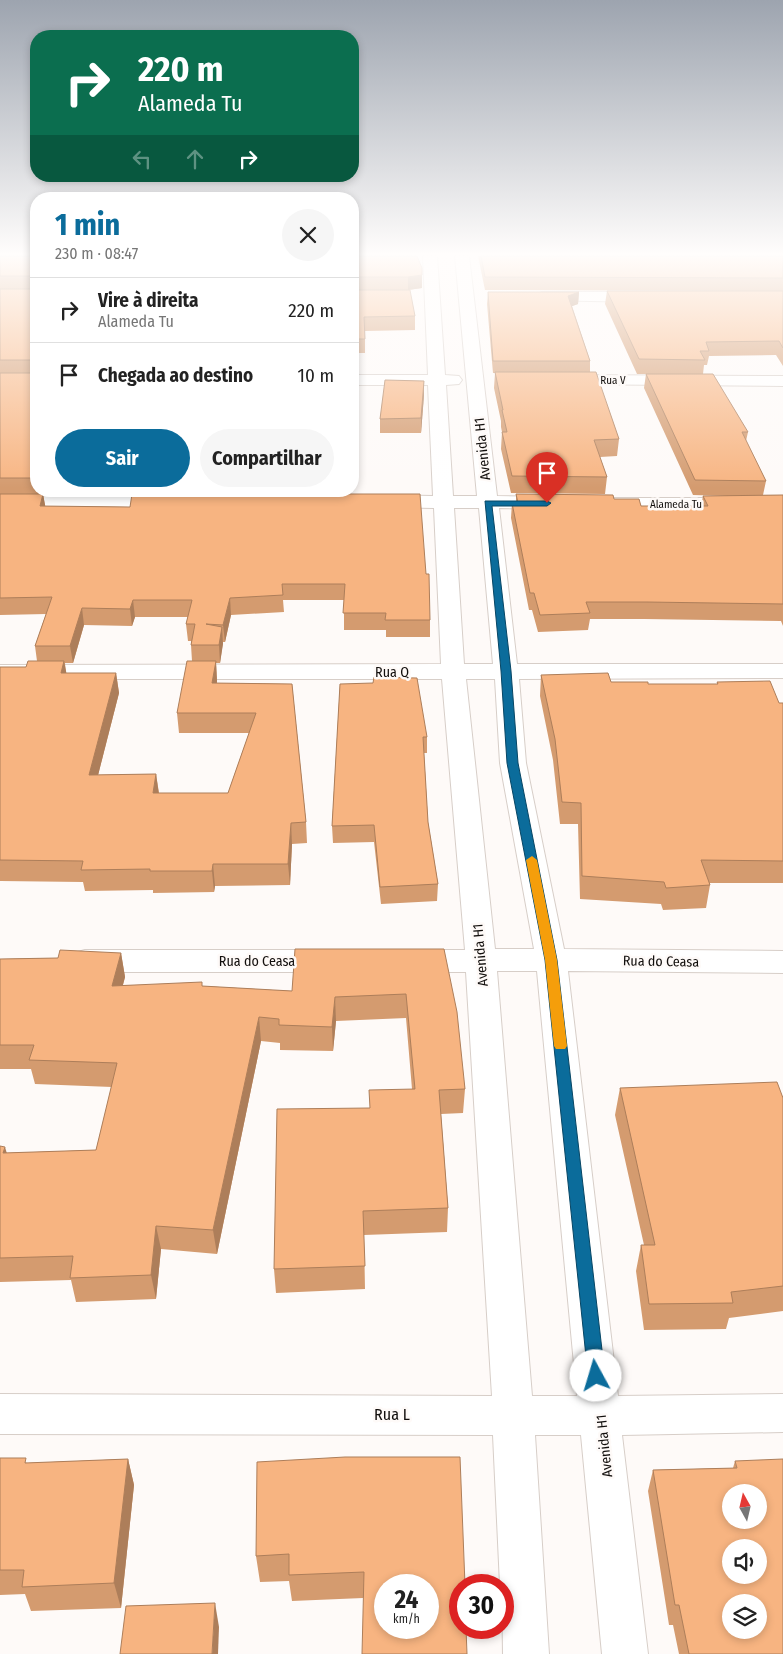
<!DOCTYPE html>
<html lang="pt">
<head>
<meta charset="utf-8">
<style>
	body { margin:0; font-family:"Fira Sans Condensed",sans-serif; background:#f6f6f6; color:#222; height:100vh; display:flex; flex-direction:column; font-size:19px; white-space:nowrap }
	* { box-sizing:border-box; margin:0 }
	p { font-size:16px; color:#767676 }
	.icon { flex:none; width:28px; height:28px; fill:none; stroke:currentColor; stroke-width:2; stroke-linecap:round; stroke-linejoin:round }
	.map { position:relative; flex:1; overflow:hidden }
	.sheet { position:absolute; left:30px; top:192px; width:329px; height:305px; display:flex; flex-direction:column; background:#fff; border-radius:20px; box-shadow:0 2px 8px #0003 }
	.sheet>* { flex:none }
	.top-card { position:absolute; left:30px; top:30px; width:329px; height:152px; border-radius:20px; box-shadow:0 2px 8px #0003; background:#0b6e4f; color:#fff; overflow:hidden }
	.needle { width:32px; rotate:352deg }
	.buttons { position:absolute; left:722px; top:1484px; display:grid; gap:10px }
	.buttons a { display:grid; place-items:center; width:45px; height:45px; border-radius:50%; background:#fff; box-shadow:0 2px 8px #0003; font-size:25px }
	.speed { position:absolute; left:374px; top:1574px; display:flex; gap:10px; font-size:25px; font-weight:700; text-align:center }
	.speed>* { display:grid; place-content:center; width:65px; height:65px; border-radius:50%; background:#fff; box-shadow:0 2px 8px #0003; line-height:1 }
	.speed small { font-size:12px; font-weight:400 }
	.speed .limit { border:8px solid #d22; background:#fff; color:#111 }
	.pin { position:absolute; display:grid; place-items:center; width:42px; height:42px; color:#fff; margin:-51px -21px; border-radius:50% 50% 50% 0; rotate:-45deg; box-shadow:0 0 5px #0007 }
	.pin .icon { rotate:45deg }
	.me { position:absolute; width:55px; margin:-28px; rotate:354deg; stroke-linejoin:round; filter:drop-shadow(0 0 4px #0008) }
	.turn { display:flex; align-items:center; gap:18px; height:105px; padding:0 25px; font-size:22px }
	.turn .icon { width:65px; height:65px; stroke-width:2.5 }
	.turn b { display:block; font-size:35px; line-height:42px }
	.lanes { display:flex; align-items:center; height:48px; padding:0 25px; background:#0003; justify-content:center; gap:25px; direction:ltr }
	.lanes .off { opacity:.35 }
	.round { display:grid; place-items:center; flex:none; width:52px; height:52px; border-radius:26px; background:#f6f6f6 }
	.headline { display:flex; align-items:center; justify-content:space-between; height:85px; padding:0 25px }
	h1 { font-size:30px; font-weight:700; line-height:38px; color:#0b6c9b }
	.button { display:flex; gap:10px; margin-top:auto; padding:10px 25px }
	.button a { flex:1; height:58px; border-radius:30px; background:#0b6c9b; color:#fff; font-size:20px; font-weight:700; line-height:58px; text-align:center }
	.button a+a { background:#f6f6f6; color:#222 }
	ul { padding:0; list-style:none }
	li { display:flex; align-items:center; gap:15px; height:65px; padding:0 25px; border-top:1px solid #e0e0e0 }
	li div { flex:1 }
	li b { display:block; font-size:19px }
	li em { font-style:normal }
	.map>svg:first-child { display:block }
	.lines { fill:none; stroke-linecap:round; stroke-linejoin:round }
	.street-casing { stroke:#d7cec8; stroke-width:2 }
	.street { fill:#fff; fill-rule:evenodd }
	.wall { fill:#d49b6f; fill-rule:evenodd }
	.shaded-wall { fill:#ad7e5a }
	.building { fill:#f7b481; stroke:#ad7e5a; fill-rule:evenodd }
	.route { fill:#0b6c9b; stroke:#074665 }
	.slow { fill:#f59e0b }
	.labels { text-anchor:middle; stroke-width:5; stroke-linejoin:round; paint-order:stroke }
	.far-street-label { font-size:11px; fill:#120f0d; stroke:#fefaf8 }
	.street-label { font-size:14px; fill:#120f0d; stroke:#fefaf8 }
	.near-street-label { font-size:16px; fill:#120f0d; stroke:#fefaf8 }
</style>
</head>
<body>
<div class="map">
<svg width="783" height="1654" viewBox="0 0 783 1654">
	<rect width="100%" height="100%" fill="#fefaf8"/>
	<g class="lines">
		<!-- street casing -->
		<g class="street-casing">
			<g id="street">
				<path d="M423 256H437L445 375 459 376 462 380 459 384 446 385 453 496H477L455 256H469L497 496 549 497 556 499 559 503 556 507 549 509 499 508 517 664H783V678L519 679 526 763 564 949 783 951V973L568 971 618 1396 783 1394V1432L622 1435 648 1654H602L581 1435H535L549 1654H503L502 1585H500L493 1435 0 1434V1394L492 1396 466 972H410L399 969 395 961 399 953 410 950H465L442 679H0V665L441 664 434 508 382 507 375 505 372 501 375 497 382 495 433 496 428 385H352V375H428ZM454 508H479L493 664H464ZM466 679H495L500 763 534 949H495ZM497 971H537L577 1396H532Z"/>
				<path d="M542 292H644L649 294 652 297 649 300 644 302 537 300 534 297 537 294Z"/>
				<path d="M561 375 783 376V386L555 384 552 380 555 376Z"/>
				<path d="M0 496H169L176 498 179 502 176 506 169 508H0Z"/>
				<path d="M602 498H783V510H602L595 508 592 504 595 500Z"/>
				<path d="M85 950H332L343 953 347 961 343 969 332 972H85L74 969 70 961 74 953Z"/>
			</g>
		</g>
		<!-- street -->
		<use href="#street" class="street"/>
	</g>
	<!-- wall -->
	<g class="wall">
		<path d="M0 256H36V491H50V494H43L45 506 130 507 137 494V491H326V493L430 620V637H386V630H344V600H283L284 612 231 615 225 642H223L220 663H216L217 683 292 684 306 822 307 843 292 844 290 885 215 886 214 892 153 893V890L85 891 83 882 0 881V667H26L37 661 35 646 46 614 0 615ZM135 617H188L186 624 188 641H191V645L192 661 177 713 179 733H249L228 793H159L156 774 98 775 119 693 116 673H66L65 663H73L84 625 132 626Z"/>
		<path d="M352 256H417L422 288 408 290H352Z"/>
		<path d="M478 256H783V366L776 355 709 356 707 365H704L703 374H637L605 304 607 291H750L485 290Z"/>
		<path d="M352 290 415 316V330L365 331V353H352Z"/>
		<path d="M488 292H579L578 304 572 306 590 361V372L619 439 617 456 600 457 607 477 605 494 511 493 501 449 502 432 501 427V421L494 388 495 373H493L487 304Z"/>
		<path d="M646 374 748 432 746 441 766 481 763 495H783V626L781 621 644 619H590L588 630 538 632 532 610H529L511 518 512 503H516V494L614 499 641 506H701L703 496H728L693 495 644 388Z"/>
		<path d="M424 381V395L421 433H380V419Z"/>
		<path d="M541 675 611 682 648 684H717V682L779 703H783V883H709L710 885 706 908 663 910 661 904 580 899 578 824H560L553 760 540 696Z"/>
		<path d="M340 684 427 737V753H424L428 822 438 884 437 901 381 904 374 842 333 843 332 826Z"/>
		<path d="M444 949 465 1089 463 1113 441 1114 448 1208 447 1232 364 1235 365 1289 276 1293 274 1269 370 1108 412 1089 406 1018 336 1021 333 1051 280 1050V1043L261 1041 217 1254 161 1249 156 1299 76 1302 71 1280 0 1282V1146L7 1153 96 1150 112 1087 35 1084 31 1069H0V959L58 958 121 953 125 977 123 985 202 986 292 991Z"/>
		<path d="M620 1088 783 1098V1311L729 1318 726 1329 644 1330 636 1271 641 1245H644L615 1115Z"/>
		<path d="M460 1457 363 1598 292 1601 289 1581 260 1582 256 1556Z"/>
		<path d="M0 1458 28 1463 128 1459 134 1485 121 1608 31 1611 25 1594 0 1595Z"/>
		<path d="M735 1461 783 1654H679L673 1625H669L648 1491 653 1470 733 1468Z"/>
	</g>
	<!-- shaded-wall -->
	<g class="shaded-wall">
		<path d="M422 275V288L408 290V277Z"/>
		<path d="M579 292 578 304 567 308 568 296Z"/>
		<path d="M424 381V395L421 433V418Z"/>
		<path d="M43 494 46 510 40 506Z"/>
		<path d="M230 598 231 615 225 642 223 625Z"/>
		<path d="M133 600 135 617 132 626 130 609Z"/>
		<path d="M82 608 84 625 73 663 70 646Z"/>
		<path d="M222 627 223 644 220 663 219 645Z"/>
		<path d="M64 661 68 681 61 673Z"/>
		<path d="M216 661 217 681 214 703 212 683Z"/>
		<path d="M116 673 119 693 93 795 89 775Z"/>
		<path d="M156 774 159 795 153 793Z"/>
		<path d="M291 823 292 844 290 885 288 864Z"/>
		<path d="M213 864 215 886 214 892 212 871Z"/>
		<path d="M121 953 125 977 116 1010 112 986Z"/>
		<path d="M335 997 336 1021 333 1051 332 1027Z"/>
		<path d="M259 1017 261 1041 217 1254 213 1230Z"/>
		<path d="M5 1147 12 1171 3 1153Z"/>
		<path d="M156 1226 161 1249 156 1299 151 1275Z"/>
		<path d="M128 1459 134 1485 121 1608 114 1583Z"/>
		<path d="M215 1603 219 1627 218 1654H212Z"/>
	</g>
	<!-- building -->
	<g class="building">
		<path d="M0 256H36V478H0V373H34L35 371V360H0V289H34L36 288V278L34 276H0Z"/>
		<path d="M352 256H417L422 268V275L408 277H352Z"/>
		<path d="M481 256H783V278L485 277Z"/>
		<path d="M352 290H410L415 316 364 317 365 339H352Z"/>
		<path d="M607 291H783V348L779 341 706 342 709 351H700L705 360 639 359Z"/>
		<path d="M488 292H579L568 296 590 361H493Z"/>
		<path d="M495 372H596L619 439 594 440 607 477 512 476 502 432H507L502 410H503Z"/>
		<path d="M646 374H713L748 432H742L766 481 695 480Z"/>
		<path d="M385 380 424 381 421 418 380 419Z"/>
		<path d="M0 494H43L40 506 130 507 132 494H420L426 574H429L430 620H385L386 613H343L345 584H282L283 595 230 598 223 625 206 624 222 627 219 645H191L195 624H186L192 600H133L130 609 82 608 70 646H35L52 597 0 598Z"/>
		<path d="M516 494 613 495 614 499H639L641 506H708L703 496 783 495V604L647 602H586L590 613 540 615 534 593H530L512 503H518Z"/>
		<path d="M28 661H64L61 673H116L89 775 156 774 153 793H228L256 713H177L187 661H216L212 683 292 684 306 822 291 823 288 864H213L212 871H150V869L81 870 83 861 0 860V667H26Z"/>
		<path d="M608 673 611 682H648V684H718L717 682 770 681 779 703H783V861L701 860 710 885 666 888 664 882 582 876 581 803 562 802 555 739 541 675Z"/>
		<path d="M374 677 417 678 427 737H423L428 822 438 884 380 887 374 825 332 826 340 684 373 683Z"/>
		<path d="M295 949H444L457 1012 465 1089 439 1090 448 1208 363 1211 365 1266 274 1269 277 1109 370 1108 369 1090 415 1089 406 994 335 997 332 1027 279 1025V1019L259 1017 213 1230 156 1226 151 1275 70 1278 73 1256 0 1258V1146L5 1147 3 1153 96 1150 117 1063 29 1060 34 1045H0V959L58 958 60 950 121 953 112 986 202 982V986L292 991Z"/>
		<path d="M777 1082 783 1098V1286L731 1292 733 1303 649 1304 641 1245H655L620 1088Z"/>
		<path d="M345 1457H460L465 1585H460V1628H466L467 1654H362L364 1572 289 1575V1554L256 1556 257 1462ZM385 1585H428V1628H385Z"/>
		<path d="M0 1458H26L25 1463 128 1459 114 1583 22 1587 24 1570H0Z"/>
		<path d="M783 1459V1654H689L679 1605H675L653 1470 737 1468 735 1461ZM731 1492H759V1520H731ZM731 1548H759V1575H731ZM731 1602H759V1630H731Z"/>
		<path d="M215 1603 212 1654H120L126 1606Z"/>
	</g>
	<!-- sky -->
	<linearGradient id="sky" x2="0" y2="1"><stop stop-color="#9da4af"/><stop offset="0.52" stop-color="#fffdfc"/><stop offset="1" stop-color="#fffdfc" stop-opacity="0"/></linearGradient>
	<rect width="783" height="488" fill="url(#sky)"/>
	<!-- route -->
	<path class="route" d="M485 501H547L551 503 547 506H492L511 671 518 763 557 960 605 1376 602 1381 596 1384 590 1381 588 1376 545 960 507 763 501 671Z"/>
	<!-- slow -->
	<path class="slow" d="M532 856 537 860 557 960 567 1046 565 1049H556L554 1046 545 960 526 860Z"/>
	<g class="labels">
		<!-- far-street labels -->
		<g class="far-street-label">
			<text x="613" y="384">Rua V</text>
			<text x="676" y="508">Alameda Tu</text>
		</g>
		<!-- street labels -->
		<g class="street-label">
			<text transform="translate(482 449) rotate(-96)" y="5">Avenida H1</text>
			<text x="392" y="677">Rua Q</text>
			<text transform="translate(480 955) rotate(-95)" y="5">Avenida H1</text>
			<text x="257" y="966">Rua do Ceasa</text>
			<text transform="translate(661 961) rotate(1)" y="5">Rua do Ceasa</text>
			<text transform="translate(604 1446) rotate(-96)" y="5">Avenida H1</text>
		</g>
		<!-- near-street labels -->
		<g class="near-street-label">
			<text x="392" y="1420">Rua L</text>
		</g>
	</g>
</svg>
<div class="buttons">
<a><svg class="needle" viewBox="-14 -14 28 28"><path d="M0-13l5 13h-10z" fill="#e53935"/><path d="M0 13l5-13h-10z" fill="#767676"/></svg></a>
<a><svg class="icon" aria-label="sound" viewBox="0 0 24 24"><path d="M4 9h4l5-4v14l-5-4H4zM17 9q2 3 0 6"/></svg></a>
<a><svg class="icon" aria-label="layers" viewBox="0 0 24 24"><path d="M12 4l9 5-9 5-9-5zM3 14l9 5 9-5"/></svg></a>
</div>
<div class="speed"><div>24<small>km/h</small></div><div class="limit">30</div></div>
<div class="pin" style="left:547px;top:503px;background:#d93025"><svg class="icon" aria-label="arrive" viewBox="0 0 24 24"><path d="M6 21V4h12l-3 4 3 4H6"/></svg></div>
<svg class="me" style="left:596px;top:1376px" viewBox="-20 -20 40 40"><circle r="19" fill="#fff"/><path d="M0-13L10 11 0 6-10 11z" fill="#0b6c9b"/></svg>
<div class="top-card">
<div class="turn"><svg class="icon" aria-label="right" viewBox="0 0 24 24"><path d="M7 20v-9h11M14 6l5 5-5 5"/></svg><div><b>220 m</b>Alameda Tu</div></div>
<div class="lanes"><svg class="icon off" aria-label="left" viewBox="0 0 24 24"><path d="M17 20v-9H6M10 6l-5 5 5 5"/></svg><svg class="icon off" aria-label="ahead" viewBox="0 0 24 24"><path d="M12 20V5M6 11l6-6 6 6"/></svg><svg class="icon" aria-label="right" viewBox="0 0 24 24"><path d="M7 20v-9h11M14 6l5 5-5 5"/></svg></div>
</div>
<section class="sheet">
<div class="headline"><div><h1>1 min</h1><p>230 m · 08:47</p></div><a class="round"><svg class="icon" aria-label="close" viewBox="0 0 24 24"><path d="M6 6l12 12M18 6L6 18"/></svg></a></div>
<ul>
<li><svg class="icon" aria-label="right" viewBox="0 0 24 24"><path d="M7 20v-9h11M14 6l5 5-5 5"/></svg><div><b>Vire à direita</b><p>Alameda Tu</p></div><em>220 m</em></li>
<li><svg class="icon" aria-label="arrive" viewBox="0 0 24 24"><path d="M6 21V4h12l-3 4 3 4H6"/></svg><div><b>Chegada ao destino</b></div><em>10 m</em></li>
</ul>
<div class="button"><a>Sair</a><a>Compartilhar</a></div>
</section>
</div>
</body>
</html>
